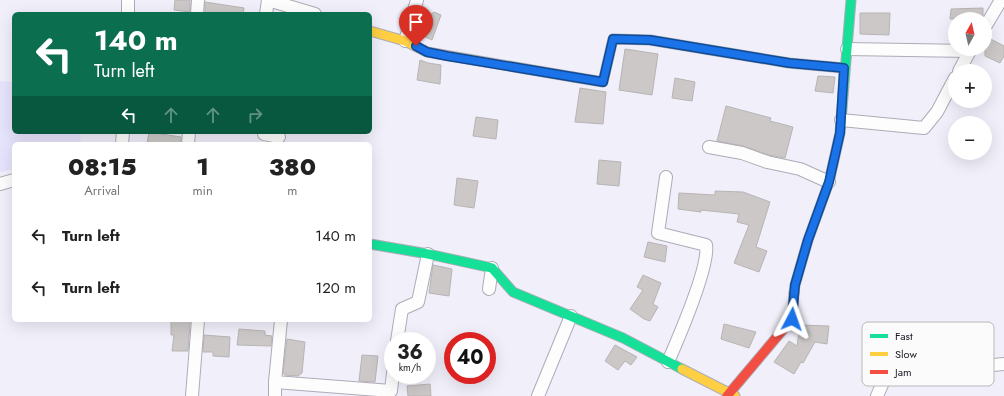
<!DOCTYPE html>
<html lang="en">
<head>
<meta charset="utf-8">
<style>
	body { margin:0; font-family:Jost,sans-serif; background:#f6f6f6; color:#222; height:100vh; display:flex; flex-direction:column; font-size:15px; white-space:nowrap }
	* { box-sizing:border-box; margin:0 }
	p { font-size:13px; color:#767676 }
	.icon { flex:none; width:22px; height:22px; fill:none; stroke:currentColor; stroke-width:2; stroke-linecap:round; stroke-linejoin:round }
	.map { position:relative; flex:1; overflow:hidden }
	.drawer { position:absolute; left:12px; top:142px; width:360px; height:180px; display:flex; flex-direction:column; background:#fff; border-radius:6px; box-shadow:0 4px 16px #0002 }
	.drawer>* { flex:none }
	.top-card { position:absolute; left:12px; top:12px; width:360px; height:122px; border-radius:6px; box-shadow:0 4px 16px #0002; background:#0b6e4f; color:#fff; overflow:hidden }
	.needle { width:26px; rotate:8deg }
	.controls { position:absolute; left:948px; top:12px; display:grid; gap:8px }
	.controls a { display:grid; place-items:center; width:44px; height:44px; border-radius:50%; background:#fff; box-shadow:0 4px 16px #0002; font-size:20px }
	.speed { position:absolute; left:384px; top:332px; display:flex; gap:8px; font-size:20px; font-weight:700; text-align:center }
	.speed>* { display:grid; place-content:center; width:52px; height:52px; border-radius:50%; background:#fff; box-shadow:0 4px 16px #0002; line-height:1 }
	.speed small { font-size:10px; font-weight:400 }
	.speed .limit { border:6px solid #d22; background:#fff; color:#111 }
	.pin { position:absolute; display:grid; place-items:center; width:34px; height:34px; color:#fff; margin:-41px -17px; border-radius:50% 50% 50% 0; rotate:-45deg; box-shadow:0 0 4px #0007 }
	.pin .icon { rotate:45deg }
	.me { position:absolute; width:44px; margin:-22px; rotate:4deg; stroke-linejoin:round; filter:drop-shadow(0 0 3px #0008) }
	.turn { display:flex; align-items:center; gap:14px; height:84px; padding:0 16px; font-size:18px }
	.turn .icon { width:52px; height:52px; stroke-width:2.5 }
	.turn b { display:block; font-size:28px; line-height:34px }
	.lanes { display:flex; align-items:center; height:38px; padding:0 16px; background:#0003; justify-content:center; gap:20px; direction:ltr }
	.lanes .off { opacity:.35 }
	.eta { display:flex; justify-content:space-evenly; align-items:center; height:68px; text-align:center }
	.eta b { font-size:24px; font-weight:800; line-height:28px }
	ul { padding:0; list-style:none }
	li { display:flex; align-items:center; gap:12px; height:52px; padding:0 16px }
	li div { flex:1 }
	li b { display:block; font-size:15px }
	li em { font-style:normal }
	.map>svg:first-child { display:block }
	.green { fill:#e6e3fc }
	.building { fill:#ccc8c8; stroke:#b8b4b4 }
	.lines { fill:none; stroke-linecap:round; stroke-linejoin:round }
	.street-casing { stroke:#adacb6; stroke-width:14 }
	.fast-casing { stroke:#adacb6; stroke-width:11 }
	.slow-casing { stroke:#adacb6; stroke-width:11 }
	.jam-casing { stroke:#adacb6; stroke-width:11 }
	.street { stroke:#fdfdfe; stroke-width:12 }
	.fast { stroke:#16e098; stroke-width:9 }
	.slow { stroke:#ffcf43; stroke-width:9 }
	.jam { stroke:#f24e42; stroke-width:9 }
	.route-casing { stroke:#114b97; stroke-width:10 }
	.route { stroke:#1a73e8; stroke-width:7 }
	.key { fill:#fbfbfb; stroke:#b8b7ba; stroke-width:1 }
	.key-label { font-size:11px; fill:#1a1924 }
</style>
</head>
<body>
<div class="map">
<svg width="1004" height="396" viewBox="0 0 1004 396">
	<rect width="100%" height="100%" fill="#f0effa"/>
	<!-- green -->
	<path class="green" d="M0 81 14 82V132H81L80 144H14V169L0 172Z"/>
	<!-- building -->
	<g class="building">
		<path d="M175 0H190V12L174 10Z"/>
		<path d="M205 2 244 8 243 14H205Z"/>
		<path d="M983 8V16L981 19H950L951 9Z"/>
		<path d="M434 12 441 15 432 40 418 34V23L419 20 422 21Z"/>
		<path d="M860 13H890L889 35 860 34Z"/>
		<path d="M985 36 1004 46V56L1000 63 985 56Z"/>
		<path d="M625 49 658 54 652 95 619 90Z"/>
		<path d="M420 60 428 63 441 65 440 84 417 80Z"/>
		<path d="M818 76 835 77 833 93 815 91Z"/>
		<path d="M675 78 695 82 692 101 672 98Z"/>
		<path d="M580 88 606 92 603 124 575 122Z"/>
		<path d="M726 106 771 118 770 121 793 127 785 158 769 155 743 146 717 141Z"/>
		<path d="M476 117 498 120 496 139 473 136Z"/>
		<path d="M149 132 181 137V144H147Z"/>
		<path d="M599 160 621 162 619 186 597 184Z"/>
		<path d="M457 178 478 181 474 208 454 205Z"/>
		<path d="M715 191 743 192 770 202 756 247 767 251 759 272 734 263 749 225 737 222 739 214 701 210V212L678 209 679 193 715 195Z"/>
		<path d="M648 242 667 246 665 262 644 257Z"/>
		<path d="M433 265 452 269 449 296 429 293Z"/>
		<path d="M643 275 661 283 653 304 658 307 650 321 644 319 630 309 643 290 637 287Z"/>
		<path d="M171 320H181L190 322 188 351H172L174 335H171Z"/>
		<path d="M724 324 756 332 749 348 721 339Z"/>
		<path d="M800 325 829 326 827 344 815 342 803 363 801 362 794 374 774 362 789 341 797 346Z"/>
		<path d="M239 329 265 331V335L272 336 271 346 237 345Z"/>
		<path d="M204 335 230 337 229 357 213 356V352H203Z"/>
		<path d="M287 339 305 342 302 373 298 376 285 375 283 373Z"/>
		<path d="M615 345 637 357 631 365 625 361 618 370 605 361Z"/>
		<path d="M362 355 378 356 375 382 359 381Z"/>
		<path d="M430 384 431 396H408L407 386Z"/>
	</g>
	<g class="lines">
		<!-- street casing -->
		<g class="street-casing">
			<g id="street">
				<path d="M268 0 315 14"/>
				<path d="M128 14V0"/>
				<path d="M197 14 198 0"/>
				<path d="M266 14 268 0"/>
				<path d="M985 27 1001 0"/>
				<path d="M405 41 417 0"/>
				<path d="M847 49 970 51"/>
				<path d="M959 71 971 49"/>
				<path d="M841 120 924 128 937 112 955 78"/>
				<path d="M264 134 279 137"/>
				<path d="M122 144 123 132"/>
				<path d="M188 144 189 132"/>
				<path d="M709 147 742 153 767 162 800 169 829 182"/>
				<path d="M666 177 658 233 706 245C710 266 678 339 668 362"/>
				<path d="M0 184 14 180"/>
				<path d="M489 289 492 268"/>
				<path d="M397 341 402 309 418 302 428 254"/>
				<path d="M275 382 391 391 393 373"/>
				<path d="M192 396 198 320"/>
				<path d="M275 396V382L281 320"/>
				<path d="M538 396 571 316"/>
				<path d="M877 396 898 348 930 358 982 366 1004 364"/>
			</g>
		</g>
		<!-- fast casing -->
		<g class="fast-casing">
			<g id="fast">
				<path d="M573 77 603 82 613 39 650 40 789 63 844 68"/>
				<path d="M370 244 428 254 492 268 513 292 623 338 682 369"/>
				<path d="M794 293 795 285 808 240 829 182 840 133 851 0"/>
			</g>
		</g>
		<!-- slow casing -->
		<g class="slow-casing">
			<g id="slow">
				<path d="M370 31 405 41 427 52 573 77"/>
				<path d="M682 369 735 396"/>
			</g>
		</g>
		<!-- jam casing -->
		<g class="jam-casing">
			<path id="jam" d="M727 396 792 319 794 293"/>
		</g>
		<!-- street -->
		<use href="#street" class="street"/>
		<!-- fast -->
		<use href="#fast" class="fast"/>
		<!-- slow -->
		<use href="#slow" class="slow"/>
		<!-- jam -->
		<use href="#jam" class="jam"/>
	</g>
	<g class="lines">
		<!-- route casing -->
		<g class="route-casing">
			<path id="route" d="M416 46 427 52 447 56 603 82 613 39 650 40 789 63 844 68 840 133 829 182 808 240 795 285 792 319"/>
		</g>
		<!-- route -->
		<use href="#route" class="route"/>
	</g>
	<!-- legend -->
	<rect x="862" y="322" width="132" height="64" rx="6" class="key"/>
	<rect x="870" y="334" width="18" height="4" fill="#16e098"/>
	<rect x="870" y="352" width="18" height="4" fill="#ffcf43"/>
	<rect x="870" y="370" width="18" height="4" fill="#f24e42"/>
	<g class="key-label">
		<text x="895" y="340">Fast</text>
		<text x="895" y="358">Slow</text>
		<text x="895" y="376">Jam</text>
	</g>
</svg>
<div class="controls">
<a><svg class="needle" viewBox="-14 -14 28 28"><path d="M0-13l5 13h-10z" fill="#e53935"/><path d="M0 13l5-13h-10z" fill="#767676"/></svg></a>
<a>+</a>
<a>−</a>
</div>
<div class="speed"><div>36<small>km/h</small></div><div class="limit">40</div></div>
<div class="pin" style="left:416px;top:46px;background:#d93025"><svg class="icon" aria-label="arrive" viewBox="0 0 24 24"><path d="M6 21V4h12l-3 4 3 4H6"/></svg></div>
<svg class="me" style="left:792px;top:319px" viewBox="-20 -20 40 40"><path d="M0-17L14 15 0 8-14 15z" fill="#1a73e8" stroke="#fff" stroke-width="4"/></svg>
<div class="top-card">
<div class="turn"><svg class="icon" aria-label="left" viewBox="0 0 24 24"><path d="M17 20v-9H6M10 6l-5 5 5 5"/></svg><div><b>140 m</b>Turn left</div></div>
<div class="lanes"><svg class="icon" aria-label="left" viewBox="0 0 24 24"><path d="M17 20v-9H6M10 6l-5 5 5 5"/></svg><svg class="icon off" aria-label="ahead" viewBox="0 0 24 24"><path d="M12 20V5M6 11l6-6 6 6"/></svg><svg class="icon off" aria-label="ahead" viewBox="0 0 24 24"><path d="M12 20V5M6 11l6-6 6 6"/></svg><svg class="icon off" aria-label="right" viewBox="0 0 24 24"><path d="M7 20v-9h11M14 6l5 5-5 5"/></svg></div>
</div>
<section class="drawer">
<div class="eta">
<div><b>08:15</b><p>Arrival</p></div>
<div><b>1</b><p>min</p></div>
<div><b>380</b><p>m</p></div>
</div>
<ul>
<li><svg class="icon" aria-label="left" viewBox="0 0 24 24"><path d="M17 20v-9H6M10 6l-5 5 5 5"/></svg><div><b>Turn left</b></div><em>140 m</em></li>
<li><svg class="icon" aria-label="left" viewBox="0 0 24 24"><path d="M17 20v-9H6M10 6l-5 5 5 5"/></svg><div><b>Turn left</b></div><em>120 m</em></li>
</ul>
</section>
</div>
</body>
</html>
